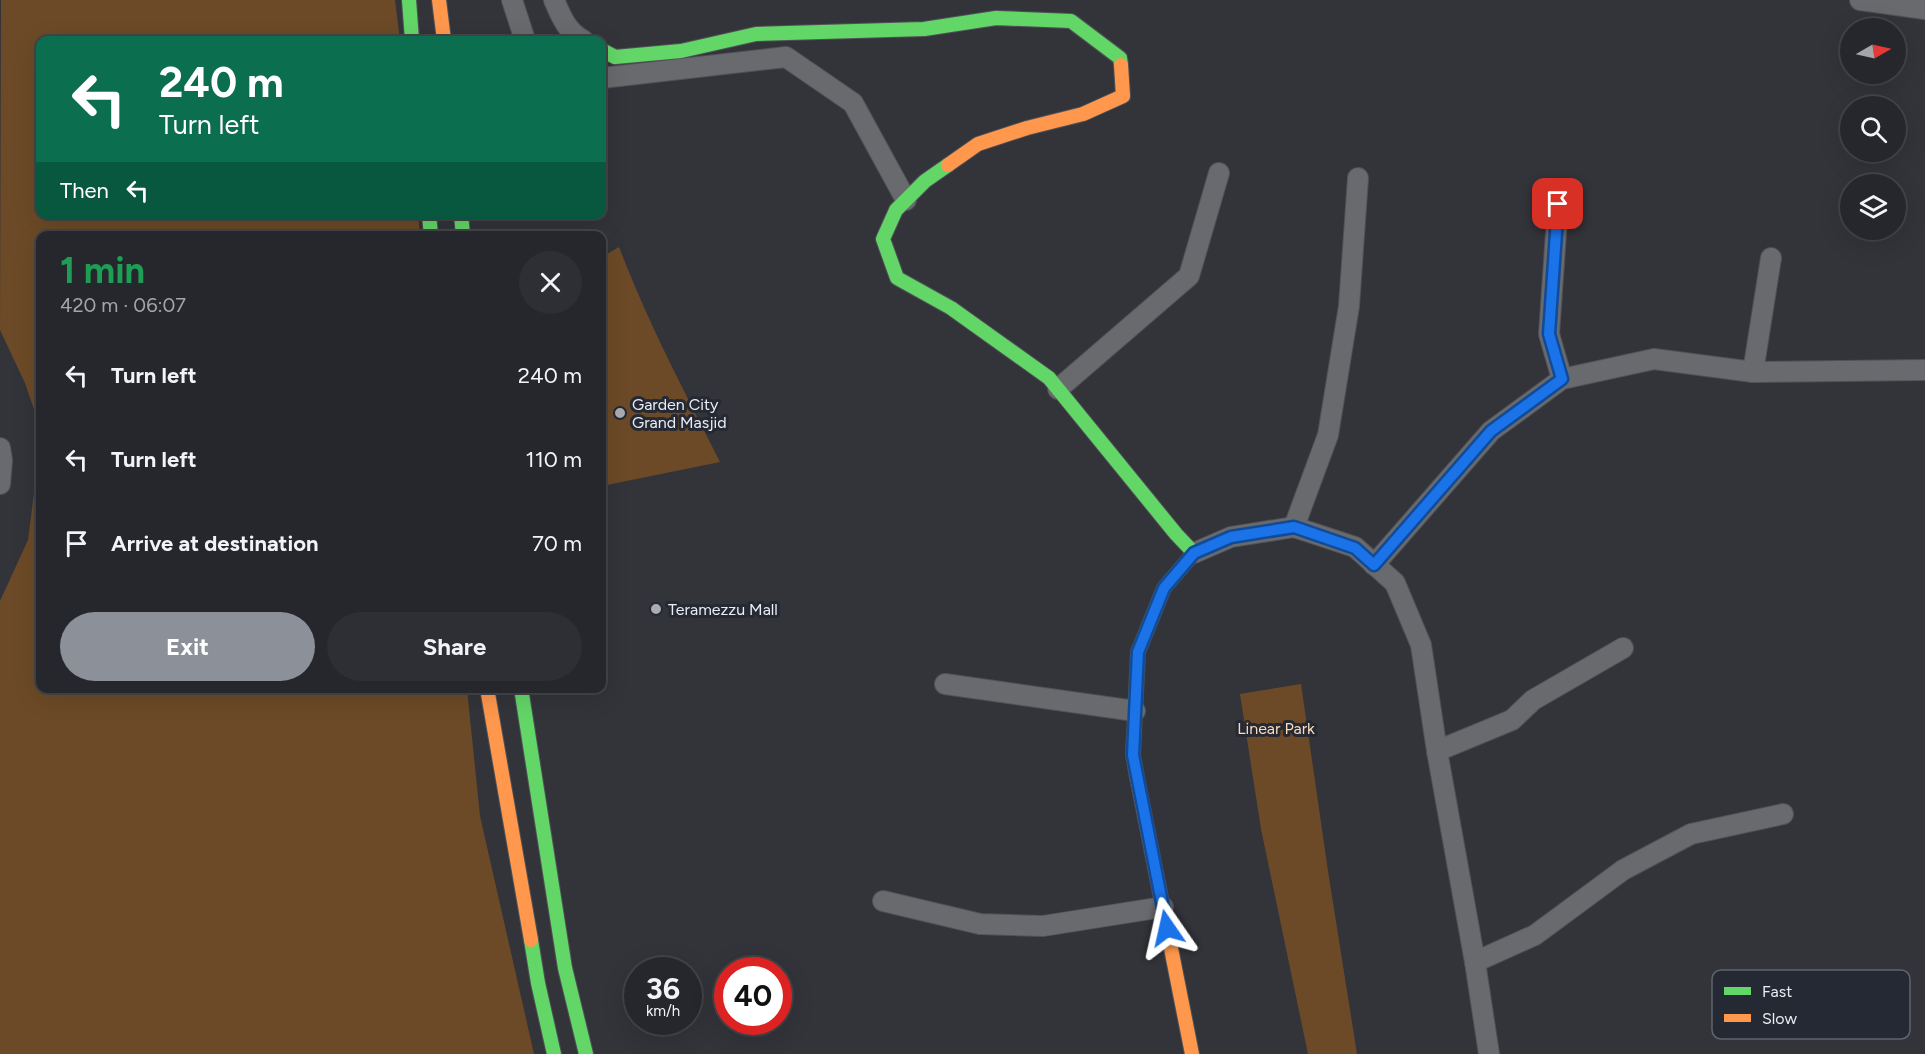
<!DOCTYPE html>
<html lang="en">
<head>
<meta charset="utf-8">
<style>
	body { margin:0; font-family:Figtree,sans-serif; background:#2e2f34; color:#f1f3f6; height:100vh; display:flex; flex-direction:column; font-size:22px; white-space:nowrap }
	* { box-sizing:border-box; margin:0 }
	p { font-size:20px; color:#a4a5a9 }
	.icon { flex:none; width:33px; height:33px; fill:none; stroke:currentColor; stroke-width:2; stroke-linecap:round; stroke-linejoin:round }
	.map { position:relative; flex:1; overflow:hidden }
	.side { position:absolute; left:36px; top:231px; width:570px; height:462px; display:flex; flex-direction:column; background:#26272c; border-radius:12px; box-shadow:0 6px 24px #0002,0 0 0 2px #424448 }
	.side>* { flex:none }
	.top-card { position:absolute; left:36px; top:36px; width:570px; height:183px; border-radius:12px; box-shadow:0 6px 24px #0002,0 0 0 2px #424448; background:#0b6e4f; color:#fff; overflow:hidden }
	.needle { width:39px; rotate:81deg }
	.fabs { position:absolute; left:1840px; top:18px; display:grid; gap:12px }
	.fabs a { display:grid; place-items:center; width:66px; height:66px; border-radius:50%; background:#26272c; box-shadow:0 6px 24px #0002,0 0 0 2px #424448; font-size:30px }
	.speed { position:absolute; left:624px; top:957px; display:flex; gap:12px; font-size:30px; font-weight:700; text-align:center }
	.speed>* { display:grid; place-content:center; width:78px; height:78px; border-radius:50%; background:#26272c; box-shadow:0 6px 24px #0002,0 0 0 2px #424448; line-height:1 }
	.speed small { font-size:15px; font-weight:400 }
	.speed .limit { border:9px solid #d22; background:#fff; color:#111 }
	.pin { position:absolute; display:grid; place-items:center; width:51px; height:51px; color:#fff; margin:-26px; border-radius:12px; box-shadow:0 3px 9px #0006 }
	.me { position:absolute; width:66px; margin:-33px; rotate:349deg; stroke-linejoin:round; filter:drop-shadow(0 0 4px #0008) }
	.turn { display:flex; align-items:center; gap:21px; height:126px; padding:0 24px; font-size:27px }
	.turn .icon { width:78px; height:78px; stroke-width:2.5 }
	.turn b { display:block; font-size:42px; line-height:51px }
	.then { display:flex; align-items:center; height:57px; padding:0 24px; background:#0003; gap:12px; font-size:22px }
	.round { display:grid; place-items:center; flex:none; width:63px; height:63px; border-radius:32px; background:#2e2f34 }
	.head { display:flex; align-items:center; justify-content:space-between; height:102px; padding:0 24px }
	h1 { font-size:36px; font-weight:700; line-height:45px; color:#1e9e55 }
	.cta { display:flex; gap:12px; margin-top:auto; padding:12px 24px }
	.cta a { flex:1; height:69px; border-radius:36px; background:#8c9099; color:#fff; font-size:24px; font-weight:700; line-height:69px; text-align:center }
	.cta a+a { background:#2e2f34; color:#f1f3f6 }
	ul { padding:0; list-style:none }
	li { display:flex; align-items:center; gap:18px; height:84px; padding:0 24px }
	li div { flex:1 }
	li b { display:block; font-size:22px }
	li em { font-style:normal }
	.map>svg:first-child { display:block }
	.green { fill:#6c4a27 }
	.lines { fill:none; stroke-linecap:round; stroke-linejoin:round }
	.street-casing { stroke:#505257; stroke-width:22 }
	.fast-casing { stroke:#505257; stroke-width:16 }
	.slow-casing { stroke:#505257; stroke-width:16 }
	.street { stroke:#696a6d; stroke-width:20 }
	.fast { stroke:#63d668; stroke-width:14 }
	.slow { stroke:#ff974d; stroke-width:14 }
	.route-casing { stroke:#114b97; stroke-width:15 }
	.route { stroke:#1a73e8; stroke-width:10 }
	.poi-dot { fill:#aaacb2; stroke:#252933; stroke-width:2 }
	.labels { text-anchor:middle; stroke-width:6; stroke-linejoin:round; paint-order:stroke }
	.poi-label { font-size:16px; fill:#eaecf3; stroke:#252933; text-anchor:start }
	.park-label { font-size:16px; fill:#fcdab8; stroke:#252933 }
	.key { fill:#252933; stroke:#60646d; stroke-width:1.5 }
	.key-label { font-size:16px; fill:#eaecf3 }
</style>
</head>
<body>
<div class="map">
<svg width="1925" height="1054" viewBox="0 0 1925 1054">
	<rect width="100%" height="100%" fill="#32343a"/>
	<!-- green -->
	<g class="green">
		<path d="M1 0H395L400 40H40V214L418 215 420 235 40 236V427L25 383 0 330Z"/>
		<path d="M619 247C647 321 684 391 720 462L602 486V257Z"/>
		<path d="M40 446V688L467 689 480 816 534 1054H0V601L28 540Z"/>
		<path d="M1301 684 1328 871 1357 1054H1308L1261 829 1240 694Z"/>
	</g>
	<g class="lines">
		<!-- street casing -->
		<g class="street-casing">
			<g id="street">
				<path d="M512 0 525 40"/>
				<path d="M554 0C561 16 567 32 583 40"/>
				<path d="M1860 0 1925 9"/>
				<path d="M602 78 786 57 853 103 906 200"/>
				<path d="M1558 204 1549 334 1562 379"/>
				<path d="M1753 372 1771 258"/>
				<path d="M1058 389 1189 276 1219 173"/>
				<path d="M0 448 2 460 0 484"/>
				<path d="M1294 527 1328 435 1349 306 1358 178"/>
				<path d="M1194 553 1231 537 1294 527 1355 547 1395 583 1421 645 1437 751 1475 962 1489 1054"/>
				<path d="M1374 565 1491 431 1562 379 1654 359 1753 372 1925 370"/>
				<path d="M945 684 1135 711"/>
				<path d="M1437 751 1512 720 1533 700 1623 648"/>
				<path d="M883 901 980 924 1043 926 1163 907"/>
				<path d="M1475 962 1535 935 1623 870 1691 834 1783 814"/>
			</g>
		</g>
		<!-- fast casing -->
		<g class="fast-casing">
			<g id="fast">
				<path d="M409 0 412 40"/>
				<path d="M602 50 615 57 681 51 756 34 924 29 996 18 1071 21 1120 58 1121 65"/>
				<path d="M948 165 925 181 896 210 883 239 897 278 951 308 1049 378 1176 534 1194 553 1164 588 1138 652 1133 755 1137 777"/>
				<path d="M429 214 431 236"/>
				<path d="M461 214 463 236"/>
				<path d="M521 688 565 968 586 1054"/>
				<path d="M531 940 538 983 554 1054"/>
			</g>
		</g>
		<!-- slow casing -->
		<g class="slow-casing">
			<g id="slow">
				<path d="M439 0 444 40"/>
				<path d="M948 165 978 144 1027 128 1083 114 1123 96 1121 65"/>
				<path d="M487 688 531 940"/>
				<path d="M1137 777 1192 1054"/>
			</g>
		</g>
		<!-- street -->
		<use href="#street" class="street"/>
		<!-- fast -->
		<use href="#fast" class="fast"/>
		<!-- slow -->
		<use href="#slow" class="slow"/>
	</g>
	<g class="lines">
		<!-- route casing -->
		<g class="route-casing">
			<path id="route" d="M1167 928 1133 755 1138 652 1164 588 1194 553 1231 537 1294 527 1355 548 1374 565 1491 431 1562 379 1549 334 1558 204"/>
		</g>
		<!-- route -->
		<use href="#route" class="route"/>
	</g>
	<!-- markers -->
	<g class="poi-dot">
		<circle cx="620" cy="413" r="6"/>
		<circle cx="656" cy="609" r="6"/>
	</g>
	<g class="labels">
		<!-- poi labels -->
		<g class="poi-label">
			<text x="632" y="410">Garden City<tspan x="632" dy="18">Grand Masjid</tspan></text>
			<text x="668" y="615">Teramezzu Mall</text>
		</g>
		<!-- park labels -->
		<g class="park-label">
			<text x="1276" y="734">Linear Park</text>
		</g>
	</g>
	<!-- legend -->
	<rect x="1712" y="970" width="198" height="69" rx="9" class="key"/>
	<rect x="1724" y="987" width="27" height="8" fill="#63d668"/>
	<rect x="1724" y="1014" width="27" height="8" fill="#ff974d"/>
	<g class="key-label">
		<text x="1762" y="997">Fast</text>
		<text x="1762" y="1024">Slow</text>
	</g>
</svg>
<div class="fabs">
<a><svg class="needle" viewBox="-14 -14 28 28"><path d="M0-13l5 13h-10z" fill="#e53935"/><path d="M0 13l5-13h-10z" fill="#a4a5a9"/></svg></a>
<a><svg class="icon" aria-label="search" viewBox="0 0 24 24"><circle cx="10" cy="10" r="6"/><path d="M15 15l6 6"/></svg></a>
<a><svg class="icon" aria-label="layers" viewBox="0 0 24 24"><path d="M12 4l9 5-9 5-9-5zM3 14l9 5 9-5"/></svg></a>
</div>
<div class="speed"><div>36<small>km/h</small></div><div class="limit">40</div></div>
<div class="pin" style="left:1558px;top:204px;background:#d93025"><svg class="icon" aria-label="arrive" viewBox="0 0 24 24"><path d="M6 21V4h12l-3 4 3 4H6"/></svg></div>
<svg class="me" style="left:1167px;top:928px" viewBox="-20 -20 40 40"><path d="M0-17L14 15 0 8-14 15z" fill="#1a73e8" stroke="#fff" stroke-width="4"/></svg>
<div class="top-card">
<div class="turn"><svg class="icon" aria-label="left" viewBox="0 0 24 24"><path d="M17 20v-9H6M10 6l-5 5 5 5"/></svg><div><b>240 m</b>Turn left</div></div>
<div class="then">Then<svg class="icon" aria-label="left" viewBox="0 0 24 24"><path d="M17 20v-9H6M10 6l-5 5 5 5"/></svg></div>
</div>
<section class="side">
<div class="head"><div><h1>1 min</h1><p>420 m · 06:07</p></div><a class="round"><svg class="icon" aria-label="close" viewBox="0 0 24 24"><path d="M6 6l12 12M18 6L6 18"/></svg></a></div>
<ul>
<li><svg class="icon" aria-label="left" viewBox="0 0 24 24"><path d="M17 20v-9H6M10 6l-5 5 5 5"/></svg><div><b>Turn left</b></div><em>240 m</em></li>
<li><svg class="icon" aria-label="left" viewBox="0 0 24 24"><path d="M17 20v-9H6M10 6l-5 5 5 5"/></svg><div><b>Turn left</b></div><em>110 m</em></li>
<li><svg class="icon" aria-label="arrive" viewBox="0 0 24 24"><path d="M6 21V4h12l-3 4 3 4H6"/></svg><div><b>Arrive at destination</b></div><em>70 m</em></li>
</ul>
<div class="cta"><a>Exit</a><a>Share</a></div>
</section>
</div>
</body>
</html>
